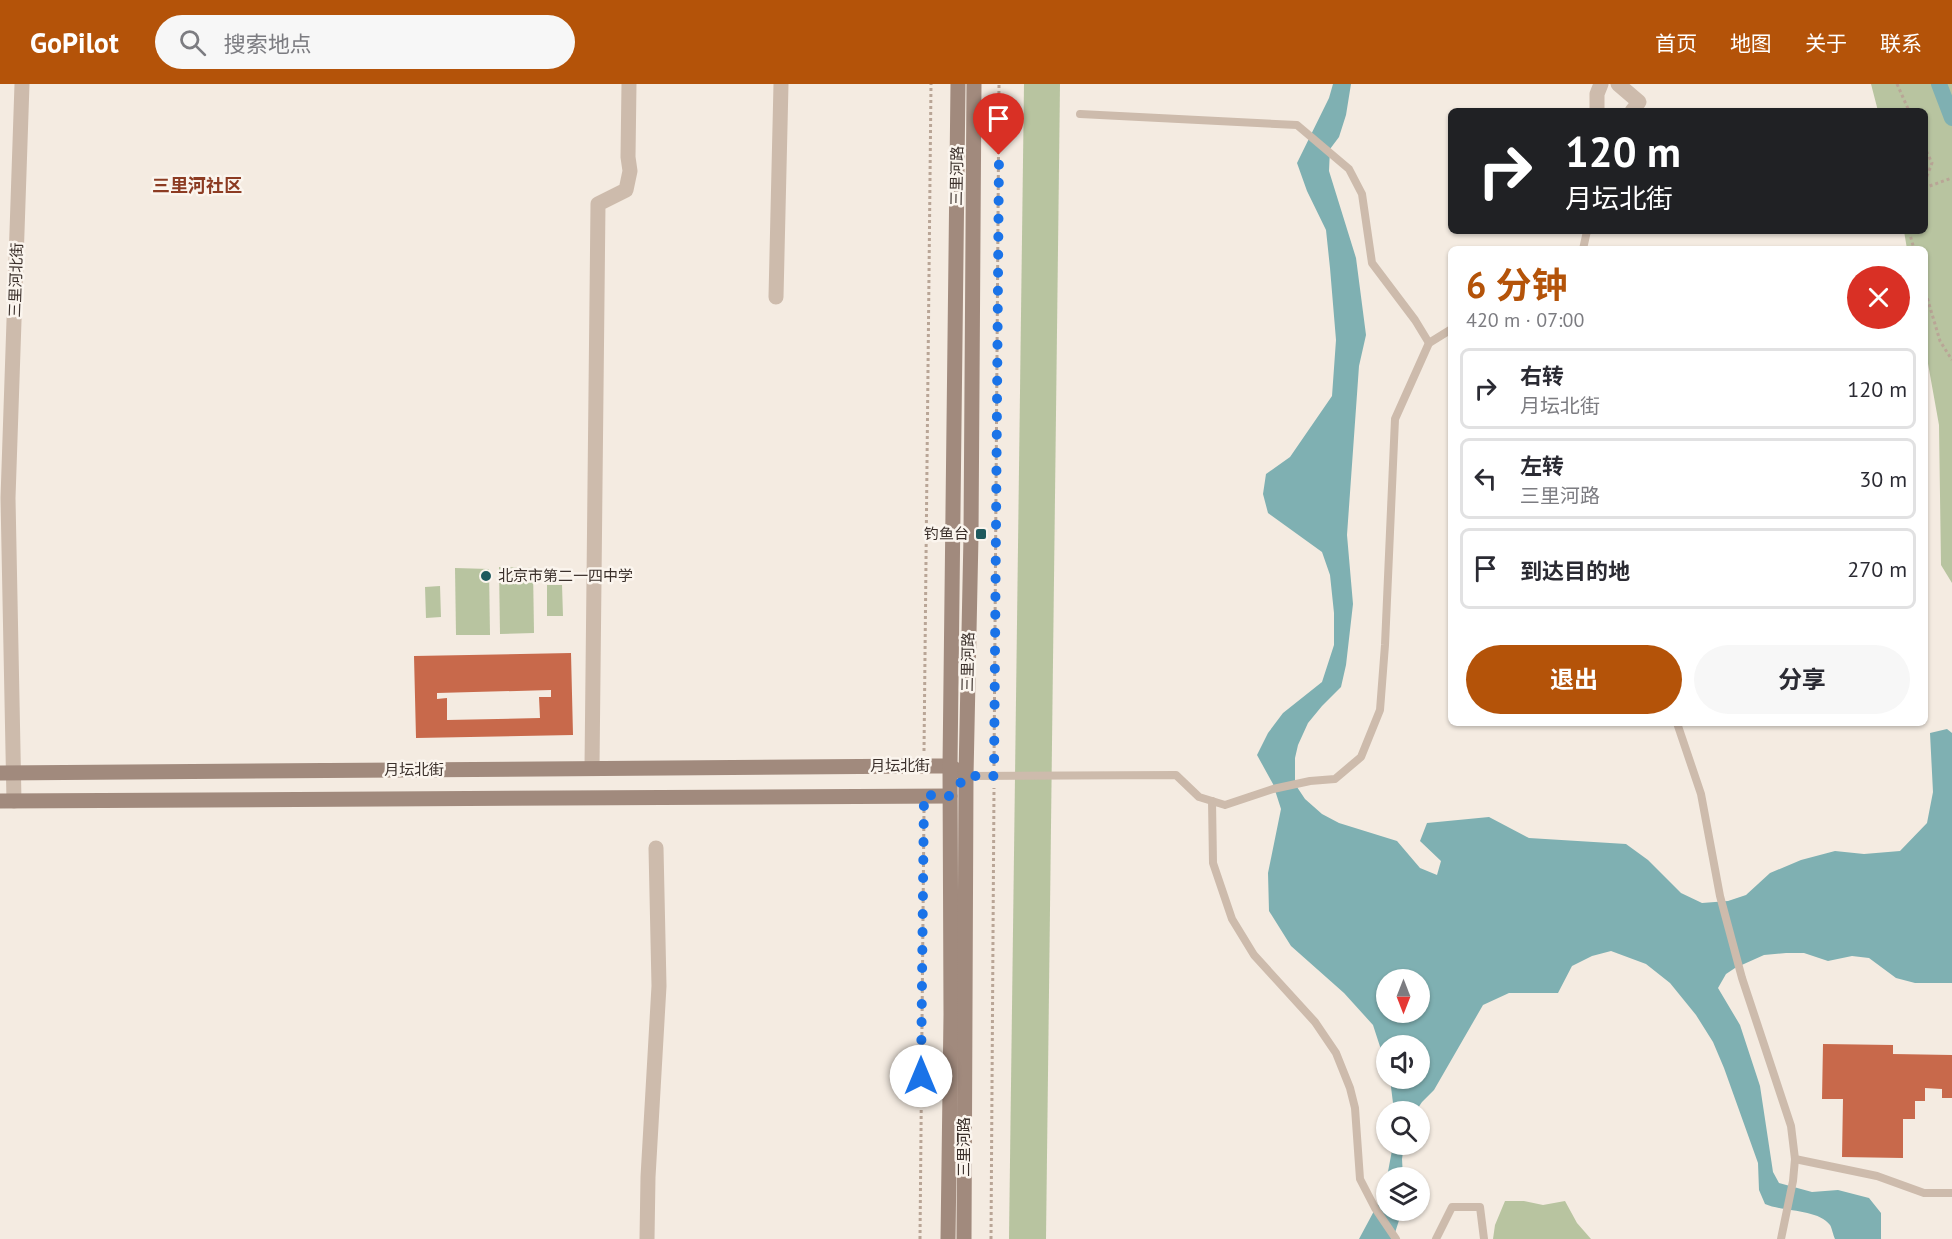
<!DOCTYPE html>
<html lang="zh">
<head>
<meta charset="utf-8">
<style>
	body { margin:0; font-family:"PT Sans","Noto Sans SC",sans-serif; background:#f7f7f7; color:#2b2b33; height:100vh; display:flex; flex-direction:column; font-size:22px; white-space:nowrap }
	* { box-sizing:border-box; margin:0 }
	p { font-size:20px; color:#7c7c81 }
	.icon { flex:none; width:33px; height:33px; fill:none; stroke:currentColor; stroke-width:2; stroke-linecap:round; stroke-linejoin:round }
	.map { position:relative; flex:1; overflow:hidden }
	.details { position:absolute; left:1448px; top:162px; width:480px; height:480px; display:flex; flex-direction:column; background:#fff; border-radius:9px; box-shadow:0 2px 4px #0004 }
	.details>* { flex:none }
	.hud { position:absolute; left:1448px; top:24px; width:480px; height:126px; border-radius:9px; box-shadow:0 2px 4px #0004; background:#202124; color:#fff; overflow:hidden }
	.needle { width:39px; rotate:180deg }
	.fabs { position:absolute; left:1376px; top:885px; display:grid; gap:12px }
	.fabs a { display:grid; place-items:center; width:54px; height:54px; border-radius:50%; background:#fff; box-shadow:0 2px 4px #0004; font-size:30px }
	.pin { position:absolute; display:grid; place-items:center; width:51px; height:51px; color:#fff; margin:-62px -26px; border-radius:50% 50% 50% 0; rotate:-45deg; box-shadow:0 0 6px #0007 }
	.pin .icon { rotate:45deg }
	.me { position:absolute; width:66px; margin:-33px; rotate:0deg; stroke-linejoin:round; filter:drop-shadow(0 0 4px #0008) }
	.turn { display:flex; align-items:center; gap:21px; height:126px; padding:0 18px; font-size:27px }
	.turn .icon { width:78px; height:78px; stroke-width:2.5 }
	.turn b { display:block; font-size:42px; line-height:51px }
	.round { display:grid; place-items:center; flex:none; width:63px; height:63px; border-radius:32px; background:#f7f7f7 }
	.head { display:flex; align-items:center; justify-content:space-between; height:102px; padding:0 18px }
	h1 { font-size:36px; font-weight:700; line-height:45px; color:#b45309 }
	.primary-button { display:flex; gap:12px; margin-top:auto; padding:12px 18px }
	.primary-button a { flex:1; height:69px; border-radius:36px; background:#b45309; color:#fff; font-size:24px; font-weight:700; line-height:69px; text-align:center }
	.primary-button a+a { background:#f7f7f7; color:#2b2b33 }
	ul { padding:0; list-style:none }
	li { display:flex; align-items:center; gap:18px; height:81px; margin:0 12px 9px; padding:0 6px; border:3px solid #e1e1e2; border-radius:9px }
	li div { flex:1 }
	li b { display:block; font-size:22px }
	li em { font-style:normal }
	header { display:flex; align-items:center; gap:36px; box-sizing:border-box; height:84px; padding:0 30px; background:#b45309; color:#fff }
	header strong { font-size:28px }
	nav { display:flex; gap:33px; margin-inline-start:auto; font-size:21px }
	.search { width:420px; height:54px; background:#f7f7f7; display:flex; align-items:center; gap:15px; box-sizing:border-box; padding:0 21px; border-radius:33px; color:#7c7c81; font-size:22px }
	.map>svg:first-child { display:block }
	.green { fill:#b8c4a0 }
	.water { fill:#7fb0b2; fill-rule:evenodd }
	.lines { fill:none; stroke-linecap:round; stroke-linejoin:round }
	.canal { stroke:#7fb0b2; stroke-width:16 }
	.building { fill:#c8694b; fill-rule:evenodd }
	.path { stroke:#b9a596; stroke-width:3; stroke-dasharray:3 3; stroke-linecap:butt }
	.service { stroke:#cdbbac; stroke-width:8 }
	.minor { stroke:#cdbbac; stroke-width:15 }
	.secondary { stroke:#a18a7d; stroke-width:15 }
	.route { stroke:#1a73e8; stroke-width:10; stroke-dasharray:0 18 }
	.poi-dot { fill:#1f5a5e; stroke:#fbf5ee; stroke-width:2 }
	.labels { text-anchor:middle; stroke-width:5; stroke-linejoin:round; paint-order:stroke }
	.street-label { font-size:15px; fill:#3b302b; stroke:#fbf5ee }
	.poi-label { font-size:15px; fill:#3b302b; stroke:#fbf5ee; text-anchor:end }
	.quarter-label { font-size:18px; font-weight:bold; fill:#8c3b22; stroke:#fbf5ee }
</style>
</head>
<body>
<header>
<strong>GoPilot</strong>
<div class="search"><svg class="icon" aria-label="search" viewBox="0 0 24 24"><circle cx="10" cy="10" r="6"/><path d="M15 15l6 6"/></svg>搜索地点</div>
<nav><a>首页</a><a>地图</a><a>关于</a><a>联系</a></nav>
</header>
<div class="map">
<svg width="1952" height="1155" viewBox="0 0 1952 1155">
	<rect width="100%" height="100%" fill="#f4ebe1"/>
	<!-- green -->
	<g class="green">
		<path d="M1024 0H1060L1046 1155H1009Z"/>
		<path d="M1871 0H1952V499L1941 481 1939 341 1925 263 1924 165H1907L1904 147H1924V27H1878Z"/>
		<path d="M499 483 533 484 534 549 500 550Z"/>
		<path d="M455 484 489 485 490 551H456Z"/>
		<path d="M547 501H562L563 532H547Z"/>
		<path d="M440 502 441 533 426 534 425 503Z"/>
		<path d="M1505 1117H1524L1543 1121 1565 1117 1577 1139 1591 1155H1493L1495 1141Z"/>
	</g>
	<!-- water -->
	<g class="water">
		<path d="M1333 0H1351L1346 31 1339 53 1330 65 1329 87 1356 174 1366 251 1359 282 1347 451 1353 520 1346 581 1341 603 1322 622 1308 639 1298 661 1295 674V700L1305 715 1322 730 1339 739 1397 757 1420 784 1437 791 1441 777 1420 757 1427 739 1489 733 1529 754 1626 760 1648 776 1681 809 1702 819 1728 817 1746 811 1770 789 1801 776 1835 767 1864 770 1900 767 1927 739 1933 708 1930 649 1947 645 1952 649V899H1915L1896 894 1869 874 1852 872 1828 877 1804 869H1786L1764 871 1735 884 1726 890 1718 904 1740 941 1760 1002 1773 1088 1779 1099 1812 1108 1838 1106 1869 1114 1881 1129V1155H1835C1833 1151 1832 1144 1830 1141 1818 1125 1783 1128 1765 1120L1759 1106 1758 1079 1724 984 1713 958 1696 931 1670 899 1646 880 1611 867 1592 872 1572 882 1558 909H1509L1483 921 1434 1006 1422 1018 1416 1027H1394L1390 995 1419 994V962H1386V981L1373 941 1344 909 1291 862 1269 827 1268 789 1281 725 1273 700 1257 671 1268 649 1283 629 1322 598 1334 561V529L1330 491 1322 468 1268 429 1263 410 1266 390 1290 373 1332 312 1336 256 1330 184 1326 146 1307 107 1297 79 1329 14ZM1386 896H1419V928H1386Z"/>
		<path d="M1393 1061H1404L1402 1075 1403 1093H1387Z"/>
		<path d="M1386 1097V1126L1402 1127 1393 1155H1359L1381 1114Z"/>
	</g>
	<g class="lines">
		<!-- canal -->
		<path class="canal" d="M1939 0 1952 34"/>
	</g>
	<!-- building -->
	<g class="building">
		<path d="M571 569 573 651 416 654 414 572ZM551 606V613H539L540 634 447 636V614L437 615V609Z"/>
		<path d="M1823 960 1893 961V970L1952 971V1014H1942V1005L1925 1004V1017H1915V1035H1903V1074L1842 1073 1843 1015H1822Z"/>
	</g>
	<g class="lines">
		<!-- path -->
		<g class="path">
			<path d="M1897 0 1909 27"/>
			<path d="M1924 62 1932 79 1924 100"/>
			<path d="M1924 104 1952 94"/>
			<path d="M1909 147 1914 165"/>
			<path d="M1924 203 1940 257 1952 276"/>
			<path d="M924 667 931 0"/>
			<path d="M994 682 999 0"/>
			<path d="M920 1155 924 725"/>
			<path d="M991 1155 994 704"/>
		</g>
		<!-- service -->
		<g class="service">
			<path d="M1080 30 1297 41 1349 85 1362 110 1372 179 1415 236 1429 259"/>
			<path d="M1583 165 1587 147"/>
			<path d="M1677 639 1701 710 1720 812 1742 894 1791 1042 1795 1075 1793 1097 1781 1155"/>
			<path d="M966 692 1176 691 1199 713 1225 721 1273 705 1310 697 1335 695 1361 673 1380 626 1385 561 1395 335 1429 259 1450 246"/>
			<path d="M1212 717 1213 779 1232 835 1254 871 1315 938 1336 969 1350 1004 1355 1024 1360 1095 1375 1124 1396 1155"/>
			<path d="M1795 1075 1877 1092 1924 1109H1952"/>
			<path d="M1436 1155 1452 1123H1480L1484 1155"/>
		</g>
		<!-- minor -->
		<g class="minor">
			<path d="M1618 0 1639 18 1632 27"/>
			<path d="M1597 27V10L1601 0"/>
			<path d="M776 213 781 0"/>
			<path d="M592 684 598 120 626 106 630 87 628 73 629 0"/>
			<path d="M14 717 8 414 22 0"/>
			<path d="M647 1155 648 1093 659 902 656 764"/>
		</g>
		<!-- secondary -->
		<g class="secondary">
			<path d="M0 689 924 682H950L958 687"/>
			<path d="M0 717 950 712"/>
			<path d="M948 1155 951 931 950 682 958 0"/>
			<path d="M964 1155 966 692 971 452 974 0"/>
		</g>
	</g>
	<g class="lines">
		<!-- route -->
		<path class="route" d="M921 992 924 711 950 712 966 692H994L999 71"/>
	</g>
	<!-- markers -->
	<g class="poi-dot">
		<rect x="975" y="444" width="12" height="12" rx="3"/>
		<circle cx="486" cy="492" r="6"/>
	</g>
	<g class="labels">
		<!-- street labels -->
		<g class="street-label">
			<text transform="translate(957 92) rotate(-89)" y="5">三里河路</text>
			<text transform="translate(16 196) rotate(-88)" y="5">三里河北街</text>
			<text transform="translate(968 578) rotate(-89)" y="5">三里河路</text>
			<text x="900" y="687">月坛北街</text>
			<text x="414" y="691">月坛北街</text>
			<text transform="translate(964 1063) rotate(-90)" y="5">三里河路</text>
		</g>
		<!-- poi labels -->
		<g class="poi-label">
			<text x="969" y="455">钓鱼台</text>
			<text x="498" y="497" text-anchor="start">北京市第二一四中学</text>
		</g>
		<!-- quarter labels -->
		<g class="quarter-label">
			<text x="197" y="108">三里河社区</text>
		</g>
	</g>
</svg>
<div class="fabs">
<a><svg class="needle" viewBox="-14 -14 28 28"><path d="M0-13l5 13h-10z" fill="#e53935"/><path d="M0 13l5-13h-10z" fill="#7c7c81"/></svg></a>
<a><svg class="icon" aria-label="sound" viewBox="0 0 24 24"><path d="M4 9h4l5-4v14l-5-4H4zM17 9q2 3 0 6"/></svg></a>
<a><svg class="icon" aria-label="search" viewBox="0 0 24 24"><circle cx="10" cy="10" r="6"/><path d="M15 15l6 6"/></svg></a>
<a><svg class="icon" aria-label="layers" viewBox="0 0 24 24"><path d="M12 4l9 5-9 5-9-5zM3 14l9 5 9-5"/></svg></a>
</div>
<div class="pin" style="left:999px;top:71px;background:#d93025"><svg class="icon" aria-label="arrive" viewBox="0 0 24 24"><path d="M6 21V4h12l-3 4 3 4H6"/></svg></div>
<svg class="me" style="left:921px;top:992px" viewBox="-20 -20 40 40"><circle r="19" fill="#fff"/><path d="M0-13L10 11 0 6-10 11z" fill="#1a73e8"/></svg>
<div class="hud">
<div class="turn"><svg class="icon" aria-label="right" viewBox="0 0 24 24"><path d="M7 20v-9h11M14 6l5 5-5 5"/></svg><div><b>120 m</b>月坛北街</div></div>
</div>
<section class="details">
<div class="head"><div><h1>6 分钟</h1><p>420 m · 07:00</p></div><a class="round" style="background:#d93025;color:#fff"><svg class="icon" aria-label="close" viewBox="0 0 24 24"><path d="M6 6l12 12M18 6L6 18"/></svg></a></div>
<ul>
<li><svg class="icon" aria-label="right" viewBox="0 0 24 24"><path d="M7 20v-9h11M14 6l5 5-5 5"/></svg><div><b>右转</b><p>月坛北街</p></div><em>120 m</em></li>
<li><svg class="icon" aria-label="left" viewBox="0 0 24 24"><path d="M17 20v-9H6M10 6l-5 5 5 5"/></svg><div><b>左转</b><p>三里河路</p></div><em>30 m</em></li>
<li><svg class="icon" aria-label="arrive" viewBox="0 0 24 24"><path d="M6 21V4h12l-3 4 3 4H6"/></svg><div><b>到达目的地</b></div><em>270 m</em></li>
</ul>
<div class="primary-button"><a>退出</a><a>分享</a></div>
</section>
</div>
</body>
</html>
